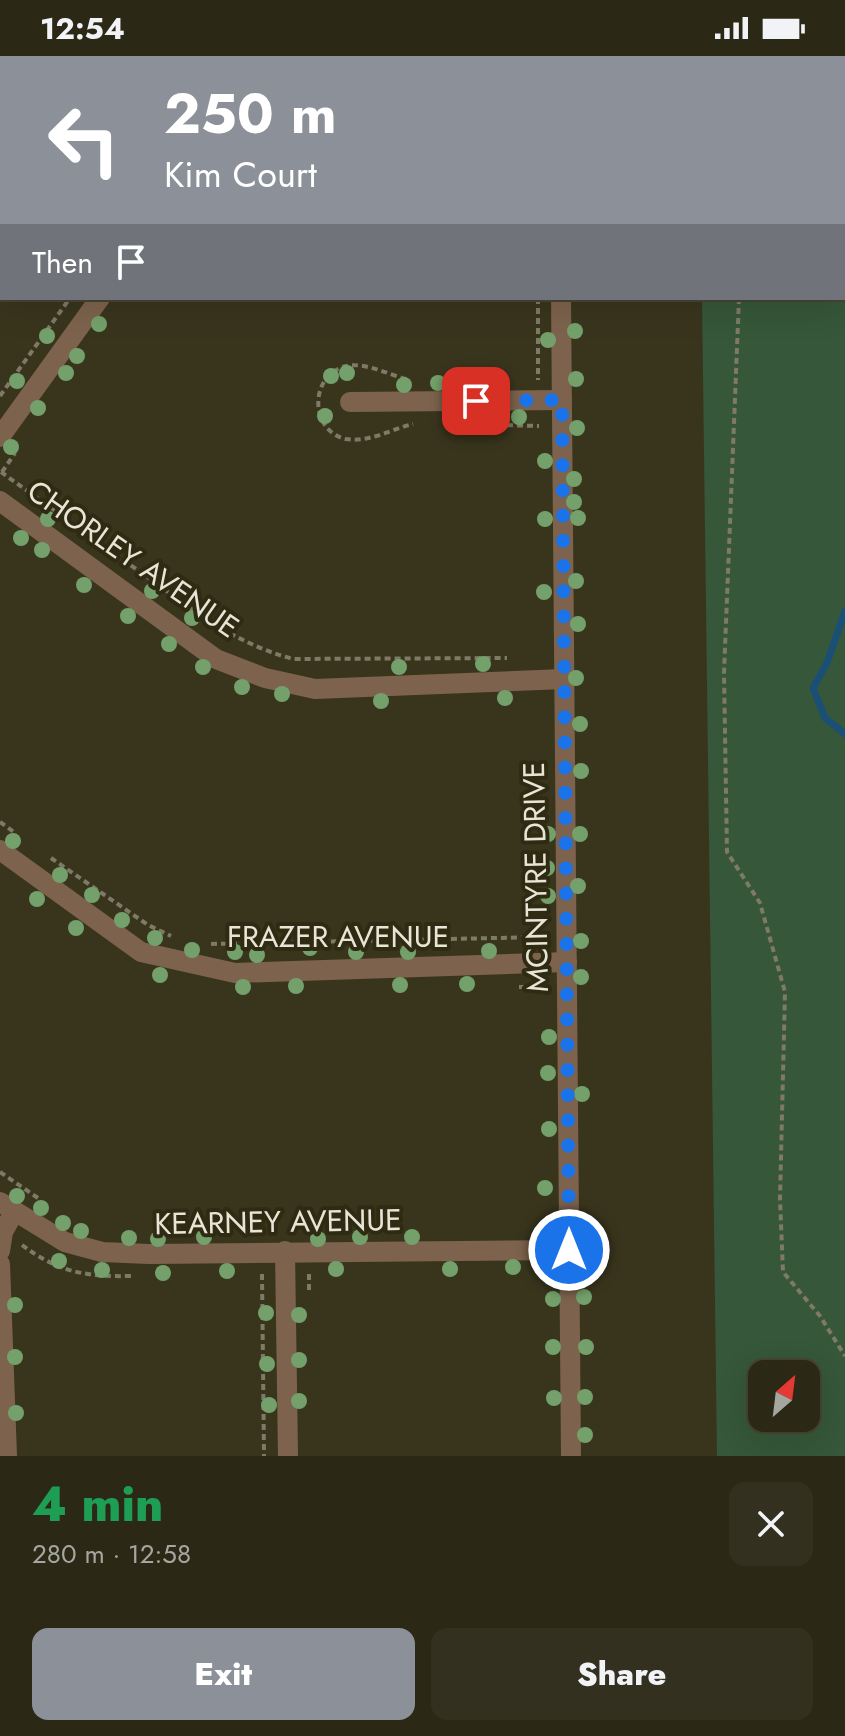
<!DOCTYPE html>
<html lang="en">
<head>
<meta charset="utf-8">
<style>
	body { margin:0; font-family:Jost,sans-serif; background:#33301f; color:#f1f3f6; height:100vh; display:flex; flex-direction:column; font-size:30px; white-space:nowrap }
	* { box-sizing:border-box; margin:0 }
	p { font-size:26px; color:#a6a6a1 }
	.icon { flex:none; width:44px; height:44px; fill:none; stroke:currentColor; stroke-width:2; stroke-linecap:round; stroke-linejoin:round }
	.map { position:relative; height:1400px; overflow:hidden }
	.side { display:flex; flex-direction:column; background:#2b2816; flex:1 }
	.side>* { flex:none }
	.top-card { position:absolute; left:0px; top:0px; width:846px; height:244px; box-shadow:0 8px 32px #0002,0 0 0 2px #474435; background:#8c9099; color:#fff; overflow:hidden }
	.needle { width:52px; rotate:28deg }
	.buttons { position:absolute; left:748px; top:1304px; display:grid; gap:16px }
	.buttons a { display:grid; place-items:center; width:72px; height:72px; border-radius:16px; background:#2b2816; box-shadow:0 8px 32px #0002,0 0 0 2px #474435; font-size:40px }
	.pin { position:absolute; display:grid; place-items:center; width:68px; height:68px; color:#fff; margin:-34px; border-radius:16px; box-shadow:0 4px 12px #0006 }
	.me { position:absolute; width:88px; margin:-44px; rotate:0deg; stroke-linejoin:round; filter:drop-shadow(0 0 6px #0008) }
	.turn { display:flex; align-items:center; gap:28px; height:168px; padding:0 32px; font-size:36px }
	.turn .icon { width:104px; height:104px; stroke-width:2.5 }
	.turn b { display:block; font-size:56px; line-height:68px }
	.then { display:flex; align-items:center; height:76px; padding:0 32px; background:#0003; gap:16px; font-size:30px }
	.round { display:grid; place-items:center; flex:none; width:84px; height:84px; border-radius:16px; background:#33301f }
	.summary { display:flex; align-items:center; justify-content:space-between; height:136px; padding:0 32px }
	h1 { font-size:48px; font-weight:800; line-height:60px; color:#1e9e55 }
	.button { display:flex; gap:16px; margin-top:auto; padding:16px 32px }
	.button a { flex:1; height:92px; border-radius:16px; background:#8c9099; color:#fff; font-size:32px; font-weight:800; line-height:92px; text-align:center }
	.button a+a { background:#33301f; color:#f1f3f6 }
	.status { display:flex; justify-content:space-between; align-items:center; height:56px; padding:0 40px; background:#2b2816; direction:ltr }
	.status svg { height:22px; fill:currentColor }
	.map>svg:first-child { display:block }
	.green { fill:#365739; fill-rule:evenodd }
	.lines { fill:none; stroke-linecap:round; stroke-linejoin:round }
	.stream { stroke:#1b5076; stroke-width:7 }
	.path { stroke:#7e7a66; stroke-width:4; stroke-dasharray:6 4; stroke-linecap:butt }
	.street { stroke:#7d634d; stroke-width:20 }
	.tree { fill:#74a16b }
	.route { stroke:#1a73e8; stroke-width:14; stroke-dasharray:0 25.2 }
	.labels { text-anchor:middle; stroke-width:8; stroke-linejoin:round; paint-order:stroke }
	.street-label { font-size:30px; fill:#e7e5d6; stroke:#2f2b13 }
</style>
</head>
<body>
<div class="status"><b>12:54</b><svg viewBox="0 0 49 12"><path d="M0 12V9h3v3zM5 12V6h3v6zM10 12V3h3v9zM15 12V0h3v12zM26 1h20v11H26zM47 4h2v5h-2z"/></svg></div>
<div class="map">
<svg width="845" height="1400" viewBox="0 0 845 1400">
	<rect width="100%" height="100%" fill="#39351d"/>
	<!-- green -->
	<path class="green" d="M759 0H845V1400H717L702 242H844V2H757ZM762 1318H806V1362H762Z"/>
	<g class="lines">
		<!-- stream -->
		<path class="stream" d="M845 555 827 607 813 632 825 662 845 678"/>
		<!-- path -->
		<g class="path">
			<path d="M243 2 245 0"/>
			<path d="M298 2 299 0"/>
			<path d="M571 2 572 0"/>
			<path d="M625 2 627 0"/>
			<path d="M795 2 796 0"/>
			<path d="M538 242V324"/>
			<path d="M739 242 724 617 727 796 760 847 785 936 780 1143 783 1216 820 1260 845 1300"/>
			<path d="M406 323C388 318 364 306 346 310 309 319 309 375 346 383 368 387 392 373 413 368"/>
			<path d="M0 340 70 242"/>
			<path d="M457 368 539 370"/>
			<path d="M1 416 210 566C237 582 263 595 293 603L507 602"/>
			<path d="M2 416 15 397"/>
			<path d="M0 766 14 776"/>
			<path d="M51 802 148 869 171 880"/>
			<path d="M211 888 544 881"/>
			<path d="M519 931H545"/>
			<path d="M0 1116 38 1142"/>
			<path d="M22 1189C59 1217 88 1221 133 1220"/>
			<path d="M262 1218 264 1400"/>
			<path d="M309 1234V1218"/>
		</g>
		<!-- street -->
		<g class="street">
			<path d="M272 2 273 0"/>
			<path d="M598 2 600 0"/>
			<path d="M561 242 571 1400"/>
			<path d="M350 346 562 344"/>
			<path d="M0 381 100 242"/>
			<path d="M0 445 216 603 265 622 315 633 564 623"/>
			<path d="M0 794 141 896 235 917 567 906"/>
			<path d="M0 1146 65 1186 102 1196 149 1198 569 1194"/>
			<path d="M0 1195 3 1176 14 1156"/>
			<path d="M285 1195 288 1400"/>
			<path d="M0 1208 7 1400"/>
		</g>
	</g>
	<!-- trees -->
	<g class="tree">
		<circle cx="99" cy="268" r="8"/>
		<circle cx="575" cy="275" r="8"/>
		<circle cx="47" cy="280" r="8"/>
		<circle cx="548" cy="284" r="8"/>
		<circle cx="77" cy="300" r="8"/>
		<circle cx="66" cy="317" r="8"/>
		<circle cx="347" cy="317" r="8"/>
		<circle cx="331" cy="320" r="8"/>
		<circle cx="576" cy="323" r="8"/>
		<circle cx="17" cy="325" r="8"/>
		<circle cx="438" cy="327" r="8"/>
		<circle cx="404" cy="329" r="8"/>
		<circle cx="468" cy="330" r="8"/>
		<circle cx="38" cy="352" r="8"/>
		<circle cx="325" cy="360" r="8"/>
		<circle cx="519" cy="361" r="8"/>
		<circle cx="454" cy="362" r="8"/>
		<circle cx="577" cy="372" r="8"/>
		<circle cx="11" cy="391" r="8"/>
		<circle cx="545" cy="405" r="8"/>
		<circle cx="574" cy="423" r="8"/>
		<circle cx="574" cy="446" r="8"/>
		<circle cx="578" cy="462" r="8"/>
		<circle cx="48" cy="463" r="8"/>
		<circle cx="545" cy="463" r="8"/>
		<circle cx="21" cy="482" r="8"/>
		<circle cx="42" cy="494" r="8"/>
		<circle cx="576" cy="525" r="8"/>
		<circle cx="84" cy="529" r="8"/>
		<circle cx="152" cy="535" r="8"/>
		<circle cx="544" cy="536" r="8"/>
		<circle cx="128" cy="560" r="8"/>
		<circle cx="192" cy="562" r="8"/>
		<circle cx="578" cy="568" r="8"/>
		<circle cx="169" cy="588" r="8"/>
		<circle cx="483" cy="608" r="8"/>
		<circle cx="203" cy="611" r="8"/>
		<circle cx="399" cy="611" r="8"/>
		<circle cx="576" cy="622" r="8"/>
		<circle cx="242" cy="631" r="8"/>
		<circle cx="282" cy="638" r="8"/>
		<circle cx="505" cy="642" r="8"/>
		<circle cx="381" cy="645" r="8"/>
		<circle cx="580" cy="668" r="8"/>
		<circle cx="581" cy="715" r="8"/>
		<circle cx="548" cy="778" r="8"/>
		<circle cx="580" cy="778" r="8"/>
		<circle cx="13" cy="785" r="8"/>
		<circle cx="547" cy="812" r="8"/>
		<circle cx="60" cy="819" r="8"/>
		<circle cx="578" cy="830" r="8"/>
		<circle cx="92" cy="839" r="8"/>
		<circle cx="548" cy="840" r="8"/>
		<circle cx="37" cy="843" r="8"/>
		<circle cx="122" cy="864" r="8"/>
		<circle cx="76" cy="872" r="8"/>
		<circle cx="155" cy="882" r="8"/>
		<circle cx="581" cy="885" r="8"/>
		<circle cx="310" cy="892" r="8"/>
		<circle cx="192" cy="894" r="8"/>
		<circle cx="489" cy="895" r="8"/>
		<circle cx="235" cy="896" r="8"/>
		<circle cx="356" cy="896" r="8"/>
		<circle cx="408" cy="896" r="8"/>
		<circle cx="257" cy="899" r="8"/>
		<circle cx="160" cy="919" r="8"/>
		<circle cx="581" cy="921" r="8"/>
		<circle cx="467" cy="928" r="8"/>
		<circle cx="400" cy="929" r="8"/>
		<circle cx="296" cy="930" r="8"/>
		<circle cx="243" cy="931" r="8"/>
		<circle cx="549" cy="981" r="8"/>
		<circle cx="548" cy="1017" r="8"/>
		<circle cx="582" cy="1038" r="8"/>
		<circle cx="549" cy="1073" r="8"/>
		<circle cx="545" cy="1132" r="8"/>
		<circle cx="17" cy="1140" r="8"/>
		<circle cx="41" cy="1152" r="8"/>
		<circle cx="63" cy="1167" r="8"/>
		<circle cx="81" cy="1175" r="8"/>
		<circle cx="204" cy="1181" r="8"/>
		<circle cx="360" cy="1181" r="8"/>
		<circle cx="412" cy="1181" r="8"/>
		<circle cx="129" cy="1182" r="8"/>
		<circle cx="158" cy="1183" r="8"/>
		<circle cx="318" cy="1183" r="8"/>
		<circle cx="582" cy="1183" r="8"/>
		<circle cx="59" cy="1205" r="8"/>
		<circle cx="513" cy="1211" r="8"/>
		<circle cx="336" cy="1213" r="8"/>
		<circle cx="450" cy="1213" r="8"/>
		<circle cx="102" cy="1214" r="8"/>
		<circle cx="227" cy="1215" r="8"/>
		<circle cx="163" cy="1217" r="8"/>
		<circle cx="584" cy="1241" r="8"/>
		<circle cx="553" cy="1243" r="8"/>
		<circle cx="15" cy="1249" r="8"/>
		<circle cx="266" cy="1257" r="8"/>
		<circle cx="299" cy="1259" r="8"/>
		<circle cx="553" cy="1291" r="8"/>
		<circle cx="586" cy="1291" r="8"/>
		<circle cx="15" cy="1301" r="8"/>
		<circle cx="299" cy="1304" r="8"/>
		<circle cx="267" cy="1308" r="8"/>
		<circle cx="585" cy="1341" r="8"/>
		<circle cx="554" cy="1342" r="8"/>
		<circle cx="299" cy="1345" r="8"/>
		<circle cx="269" cy="1349" r="8"/>
		<circle cx="16" cy="1357" r="8"/>
		<circle cx="585" cy="1379" r="8"/>
	</g>
	<g class="lines">
		<!-- route -->
		<path class="route" d="M476 345 562 344 569 1194"/>
	</g>
	<g class="labels">
		<!-- street labels -->
		<g class="street-label">
			<text transform="translate(133 503) rotate(35)" y="10">CHORLEY AVENUE</text>
			<text transform="translate(536 821) rotate(-91)" y="10">MCINTYRE DRIVE</text>
			<text x="338" y="891">FRAZER AVENUE</text>
			<text transform="translate(278 1166) rotate(-1)" y="10">KEARNEY AVENUE</text>
		</g>
	</g>
</svg>
<div class="buttons">
<a><svg class="needle" viewBox="-14 -14 28 28"><path d="M0-13l5 13h-10z" fill="#e53935"/><path d="M0 13l5-13h-10z" fill="#a6a6a1"/></svg></a>
</div>
<div class="pin" style="left:476px;top:345px;background:#d93025"><svg class="icon" aria-label="arrive" viewBox="0 0 24 24"><path d="M6 21V4h12l-3 4 3 4H6"/></svg></div>
<svg class="me" style="left:569px;top:1194px" viewBox="-20 -20 40 40"><circle r="17" fill="#1a73e8" stroke="#fff" stroke-width="3"/><path d="M0-11L8 9 0 5-8 9z" fill="#fff"/></svg>
<div class="top-card">
<div class="turn"><svg class="icon" aria-label="left" viewBox="0 0 24 24"><path d="M17 20v-9H6M10 6l-5 5 5 5"/></svg><div><b>250 m</b>Kim Court</div></div>
<div class="then">Then<svg class="icon" aria-label="arrive" viewBox="0 0 24 24"><path d="M6 21V4h12l-3 4 3 4H6"/></svg></div>
</div>
</div>
<section class="side">
<div class="summary"><div><h1>4 min</h1><p>280 m · 12:58</p></div><a class="round"><svg class="icon" aria-label="close" viewBox="0 0 24 24"><path d="M6 6l12 12M18 6L6 18"/></svg></a></div>
<div class="button"><a>Exit</a><a>Share</a></div>
</section>
</body>
</html>
